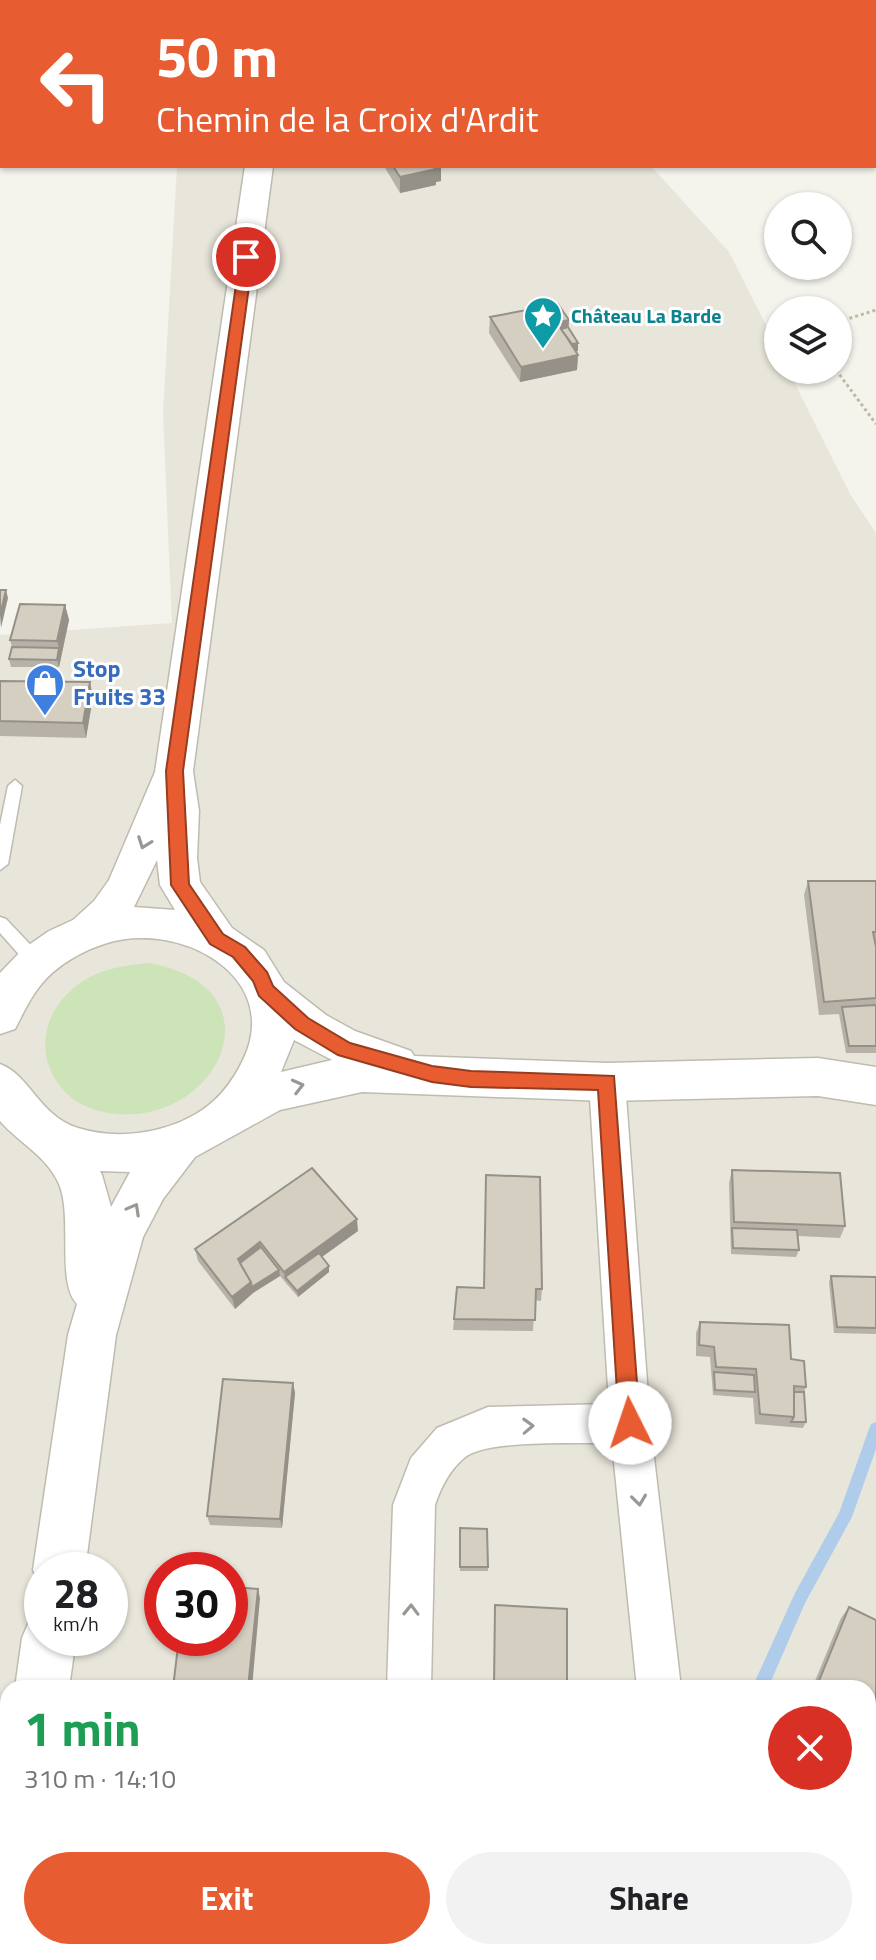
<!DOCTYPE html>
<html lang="en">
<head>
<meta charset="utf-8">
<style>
	body { margin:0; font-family:"Titillium Web",sans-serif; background:#f2f2f2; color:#202124; height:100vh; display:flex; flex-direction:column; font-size:30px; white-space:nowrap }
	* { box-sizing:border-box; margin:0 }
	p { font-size:26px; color:#757577 }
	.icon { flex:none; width:44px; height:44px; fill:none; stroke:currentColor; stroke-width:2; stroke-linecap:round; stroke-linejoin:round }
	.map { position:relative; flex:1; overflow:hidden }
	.details { position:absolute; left:0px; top:1680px; width:876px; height:280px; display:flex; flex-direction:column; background:#fff; border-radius:24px 24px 0 0; box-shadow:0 2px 6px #0004 }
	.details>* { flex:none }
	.banner { position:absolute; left:0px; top:0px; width:876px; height:168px; box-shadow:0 2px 6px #0004; background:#e75c31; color:#fff; overflow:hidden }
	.buttons { position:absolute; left:764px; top:192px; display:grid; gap:16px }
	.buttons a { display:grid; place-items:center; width:88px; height:88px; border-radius:50%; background:#fff; box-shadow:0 2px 6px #0004; font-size:40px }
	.speed { position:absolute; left:24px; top:1552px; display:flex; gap:16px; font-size:40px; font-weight:700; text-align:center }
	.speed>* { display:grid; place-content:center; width:104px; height:104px; border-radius:50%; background:#fff; box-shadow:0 2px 6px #0004; line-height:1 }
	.speed small { font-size:20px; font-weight:400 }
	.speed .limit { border:12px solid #d22; background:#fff; color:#111 }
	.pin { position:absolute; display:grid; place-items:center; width:68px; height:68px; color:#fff; margin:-34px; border:4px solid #fff; border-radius:50%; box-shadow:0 2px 8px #0007 }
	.me { position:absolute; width:88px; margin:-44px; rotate:356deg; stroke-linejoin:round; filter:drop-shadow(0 0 6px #0008) }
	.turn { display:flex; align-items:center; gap:28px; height:168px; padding:0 24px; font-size:36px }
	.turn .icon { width:104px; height:104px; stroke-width:2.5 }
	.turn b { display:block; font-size:56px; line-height:68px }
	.round { display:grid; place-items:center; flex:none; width:84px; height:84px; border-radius:42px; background:#f2f2f2 }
	.head { display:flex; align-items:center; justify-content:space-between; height:136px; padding:0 24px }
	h1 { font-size:48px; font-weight:700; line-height:60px; color:#1e9e55 }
	.action { display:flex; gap:16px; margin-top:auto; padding:16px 24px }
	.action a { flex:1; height:92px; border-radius:48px; background:#e75c31; color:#fff; font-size:32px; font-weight:700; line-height:92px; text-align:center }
	.action a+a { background:#f2f2f2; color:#202124 }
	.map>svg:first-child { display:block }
	.residential { fill:#e8e5da; fill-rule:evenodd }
	.green { fill:#cde4b9 }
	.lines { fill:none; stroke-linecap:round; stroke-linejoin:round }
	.stream { fill:#afcdeb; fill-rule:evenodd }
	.service-casing { stroke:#bfbbaf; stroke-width:3 }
	.minor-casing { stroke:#bfbbaf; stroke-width:3 }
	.tertiary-casing { stroke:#bfbbaf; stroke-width:3 }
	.path-far1 { stroke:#c0b8a1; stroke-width:3; stroke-dasharray:3 3; stroke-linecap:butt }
	.path { stroke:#c0b8a1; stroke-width:6; stroke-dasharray:5 5; stroke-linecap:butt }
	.service { fill:#fff; fill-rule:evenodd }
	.minor { fill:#fff; fill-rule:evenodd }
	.tertiary { fill:#fff; fill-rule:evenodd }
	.wall { fill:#b7b2a7 }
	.shaded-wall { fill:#959188 }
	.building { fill:#d5cfc2; stroke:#959188; stroke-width:2 }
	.oneway { stroke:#9a9893 }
	.route { fill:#e75c31; stroke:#963c20; stroke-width:2 }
	.labels { text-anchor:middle; stroke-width:6; stroke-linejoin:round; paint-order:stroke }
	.far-culture-label { font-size:20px; font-weight:bold; fill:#0d838f; stroke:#fff; text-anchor:start }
	.shop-label { font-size:24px; font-weight:bold; fill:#366cbe; stroke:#fff; text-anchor:start }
</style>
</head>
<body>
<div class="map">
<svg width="876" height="1960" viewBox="0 0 876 1960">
	<rect width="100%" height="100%" fill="#f4f3ec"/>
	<!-- residential -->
	<path class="residential" d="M177 166H651L729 252 778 349V370H788L850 494 876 533V1960H0V635L172 623 163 413ZM42 1570H110V1638H42ZM162 1570H230V1638H162ZM8 1688H868V1952H8Z"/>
	<!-- green -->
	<path class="green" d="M149 963C285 987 218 1130 108 1113 93 1110 76 1104 65 1092 27 1051 47 996 96 974 113 967 131 965 149 963Z"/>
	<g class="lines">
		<!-- stream -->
		<g class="stream">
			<path d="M876 1422V1449L852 1517 805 1603 768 1688H752L795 1593 839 1513 869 1429 871 1424Z"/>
			<path d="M645 1952H661L660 1960H644Z"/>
		</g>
		<!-- service casing -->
		<g class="service-casing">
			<g id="service">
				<path d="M15 780 22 786 8 864 0 870V825L8 786Z"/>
				<path d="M0 917 6 919 42 957 44 962 42 967H30L0 933Z"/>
			</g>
		</g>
		<!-- minor casing -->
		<g class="minor-casing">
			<g id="minor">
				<path d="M607 1067 620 1071 625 1082 650 1423 681 1688H637L612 1443C580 1444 485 1439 464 1458 449 1471 441 1487 435 1505L431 1688H387L393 1505 411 1458 437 1428 488 1407 609 1404 589 1082 594 1071Z"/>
				<path d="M876 1850V1896L868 1899V1853Z"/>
				<path d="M455 1952H574L570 1960H459Z"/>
			</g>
		</g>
		<!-- tertiary casing -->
		<g class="tertiary-casing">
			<g id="tertiary">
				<path d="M270 0H296L269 2Z"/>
				<path d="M245 166H273L193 771 199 811 197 858 200 882 232 928 264 950 284 982 326 1015 355 1031 411 1051 414 1056 607 1063 818 1058 876 1067V1105L818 1096 607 1101 362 1092 280 1110 195 1157 163 1199 143 1237 116 1335 85 1570H42V1589L33 1570 68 1335 77 1304C56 1283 73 1217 59 1184 47 1156 19 1143 0 1121V1064C30 1075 39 1116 78 1128 116 1140 162 1134 196 1114 218 1101 232 1083 243 1060 284 975 177 919 104 944 85 950 67 960 52 973 34 989 26 1008 15 1029L0 1034V973L23 949 49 931 73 920 94 901 109 880 155 772ZM157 860 160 885 175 910 134 907ZM294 1040 332 1060 281 1072ZM100 1171 130 1172 111 1207 102 1175Z"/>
				<path d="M42 1614V1638H76L69 1688H15L22 1638 30 1619Z"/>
				<path d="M8 1899V1952H34L32 1960H0V1902Z"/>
			</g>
		</g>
		<!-- path-far1 -->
		<g class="path-far1">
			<path d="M838 322 876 310"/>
			<path d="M836 370 876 424"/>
		</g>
		<!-- path -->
		<path class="path" d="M601 1960 603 1952"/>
		<!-- service -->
		<use href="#service" class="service"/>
		<!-- minor -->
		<use href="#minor" class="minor"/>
		<!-- tertiary -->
		<use href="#tertiary" class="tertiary"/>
	</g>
	<!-- wall -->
	<g class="wall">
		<path d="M384 166H441V181L436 182V185L400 193Z"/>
		<path d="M490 317 569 320 568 327 578 355 577 370 520 382 489 333Z"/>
		<path d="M65 605 69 620 59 667H11L9 659 12 647 10 640Z"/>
		<path d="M0 681 93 697 86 738 0 736Z"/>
		<path d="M808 881H876V1053H846L839 1014 819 1015 804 895Z"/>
		<path d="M732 1170 845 1226 840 1238 798 1236 799 1250 796 1257 731 1254 729 1183Z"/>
		<path d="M486 1175 542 1289 541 1301 535 1300 533 1331 453 1330 454 1319 484 1288Z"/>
		<path d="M358 1231 322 1257 329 1272 298 1297 280 1276 253 1293 235 1309 198 1261 195 1249Z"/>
		<path d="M831 1276 876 1277V1334L834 1333 829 1282Z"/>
		<path d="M700 1322 791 1359 806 1387 804 1392 806 1422 803 1428 755 1424 753 1398 713 1395 710 1357 696 1356V1333Z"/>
		<path d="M293 1383 295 1393 282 1528 210 1525 207 1516Z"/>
		<path d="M460 1528 487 1529 488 1571H460Z"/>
		<path d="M849 1607 876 1620V1782L874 1777 868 1773V1688H812L841 1618Z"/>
	</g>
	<!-- shaded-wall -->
	<g class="shaded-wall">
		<path d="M441 166V181L436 182V185L400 193V177L434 167Z"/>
		<path d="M569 320 568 335 561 337 557 322Z"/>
		<path d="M578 343V351L566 354 567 345Z"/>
		<path d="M578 355 577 370 520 382 521 367Z"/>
		<path d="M6 590 8 598 1 628 0 615Z"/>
		<path d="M65 605 69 620 59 667 57 660 59 648 57 641Z"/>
		<path d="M90 682 93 697 86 738 83 723Z"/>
		<path d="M357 1219 358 1231 288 1281 285 1277 286 1283 284 1272Z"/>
		<path d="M260 1242 262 1253 242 1269 238 1259Z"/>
		<path d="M329 1266V1272L298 1297 297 1291Z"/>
		<path d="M279 1270 280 1276 253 1293 235 1309 232 1297 251 1282Z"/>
		<path d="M293 1383 295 1393 282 1528 280 1519Z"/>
		<path d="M258 1589 260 1598 252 1688H248Z"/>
	</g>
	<!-- building -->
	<g class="building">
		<path d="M79 1 133 2H79Z"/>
		<rect x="0" y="4" width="2" height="12"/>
		<path d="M393 166H437L434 167 436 169 400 177Z"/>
		<path d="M558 304 569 320 557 322 578 355 521 367 490 317Z"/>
		<path d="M568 327 578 343 572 344 561 329Z"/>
		<path d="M0 590H6L0 615Z"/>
		<path d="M20 604 65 605 57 641 10 640Z"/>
		<path d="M12 647 59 648 57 660 9 659Z"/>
		<path d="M0 681 90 682 83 723 0 721Z"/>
		<path d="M808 881H876V932H873L876 947V998L824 1002Z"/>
		<path d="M876 1005V1046H849L842 1007Z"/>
		<path d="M312 1168 357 1219 284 1272 260 1242 238 1259 251 1282 232 1297 195 1249Z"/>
		<path d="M732 1170 840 1173 845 1226 734 1222Z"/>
		<path d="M486 1175 540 1177 542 1289H536L535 1320 454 1319 457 1287 484 1288Z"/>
		<path d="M732 1228 797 1230 799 1250 733 1248Z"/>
		<path d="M261 1247 279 1270 252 1287 251 1282 240 1263Z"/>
		<path d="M319 1253 329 1266 297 1291 285 1277Z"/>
		<path d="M831 1276 876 1277V1328L837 1327Z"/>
		<path d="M700 1322 789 1325 791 1359 804 1361 806 1387 794 1386V1417L760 1414 756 1369 716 1367 714 1347 699 1345Z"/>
		<path d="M714 1372 754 1375 755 1392 715 1390Z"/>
		<path d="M223 1379 293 1383 280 1519 207 1516Z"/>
		<path d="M794 1392H804L806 1422H791L794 1417Z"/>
		<path d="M460 1528 487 1529 488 1567H460Z"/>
		<path d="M230 1587 258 1589 248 1688H173L179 1638H230Z"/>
		<path d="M495 1605 567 1609V1688H494Z"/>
		<path d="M849 1607 876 1620V1764L868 1760V1688H816Z"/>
		<path d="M178 1952H281L280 1960H177Z"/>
	</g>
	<!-- one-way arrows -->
	<defs><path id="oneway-chevron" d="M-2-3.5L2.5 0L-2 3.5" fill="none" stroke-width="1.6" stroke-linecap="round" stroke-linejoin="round" transform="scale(2)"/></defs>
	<g class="oneway">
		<use href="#oneway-chevron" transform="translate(144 843) rotate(110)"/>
		<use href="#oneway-chevron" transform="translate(298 1086) rotate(-14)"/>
		<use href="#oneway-chevron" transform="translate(134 1209) rotate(-61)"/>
		<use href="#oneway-chevron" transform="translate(528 1426) rotate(-2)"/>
		<use href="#oneway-chevron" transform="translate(639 1500) rotate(83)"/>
		<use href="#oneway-chevron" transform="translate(411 1610) rotate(-89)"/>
	</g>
	<!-- route -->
	<path class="route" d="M246 253 253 257 183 771 189 884 223 934 245 947 267 972 273 986 308 1018 350 1043 432 1066 471 1071 614 1076 640 1423 637 1430 630 1433 622 1430 619 1423 598 1090 471 1087 432 1082 338 1055 295 1029 259 996 253 981 233 957 210 944 171 885 166 771 240 257Z"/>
	<!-- icons -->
	<defs>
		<g id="sight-pin" transform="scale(2)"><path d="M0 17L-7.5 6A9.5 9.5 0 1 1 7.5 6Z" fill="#0f9aa8" stroke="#fff"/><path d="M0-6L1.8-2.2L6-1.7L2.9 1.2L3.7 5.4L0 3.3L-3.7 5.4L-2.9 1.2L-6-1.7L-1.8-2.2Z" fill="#fff"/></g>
		<g id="shop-pin" transform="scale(2)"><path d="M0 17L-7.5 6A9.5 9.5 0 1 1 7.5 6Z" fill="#3f7fe0" stroke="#fff"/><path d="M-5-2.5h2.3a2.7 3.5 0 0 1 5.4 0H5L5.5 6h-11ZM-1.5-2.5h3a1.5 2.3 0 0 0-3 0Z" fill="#fff"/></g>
	</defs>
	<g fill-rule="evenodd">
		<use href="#sight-pin" x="543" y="316"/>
		<use href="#shop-pin" x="45" y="683"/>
	</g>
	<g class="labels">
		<!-- far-culture labels -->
		<g class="far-culture-label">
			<text x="571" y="323">Château La Barde</text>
		</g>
		<!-- shop labels -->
		<g class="shop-label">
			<text x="73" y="677">Stop<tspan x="73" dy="28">Fruits 33</tspan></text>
		</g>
	</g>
</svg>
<div class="buttons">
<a><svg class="icon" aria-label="search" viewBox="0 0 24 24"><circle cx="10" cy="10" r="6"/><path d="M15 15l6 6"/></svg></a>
<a><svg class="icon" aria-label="layers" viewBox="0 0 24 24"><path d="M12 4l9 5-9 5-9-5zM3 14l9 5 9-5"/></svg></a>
</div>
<div class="speed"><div>28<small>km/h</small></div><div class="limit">30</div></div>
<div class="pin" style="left:246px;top:257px;background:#d93025"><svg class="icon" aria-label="arrive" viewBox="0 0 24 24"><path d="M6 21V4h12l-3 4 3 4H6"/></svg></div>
<svg class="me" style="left:630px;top:1423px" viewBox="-20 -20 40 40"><circle r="19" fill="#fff"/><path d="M0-13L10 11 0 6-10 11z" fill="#e75c31"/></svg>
<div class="banner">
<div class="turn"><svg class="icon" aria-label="left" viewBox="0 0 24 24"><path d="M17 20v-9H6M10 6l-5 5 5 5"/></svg><div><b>50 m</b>Chemin de la Croix d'Ardit</div></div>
</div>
<section class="details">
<div class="head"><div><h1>1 min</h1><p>310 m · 14:10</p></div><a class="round" style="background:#d93025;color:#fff"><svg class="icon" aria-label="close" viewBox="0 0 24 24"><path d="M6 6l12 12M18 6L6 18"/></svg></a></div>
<div class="action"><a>Exit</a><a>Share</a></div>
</section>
</div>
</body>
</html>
